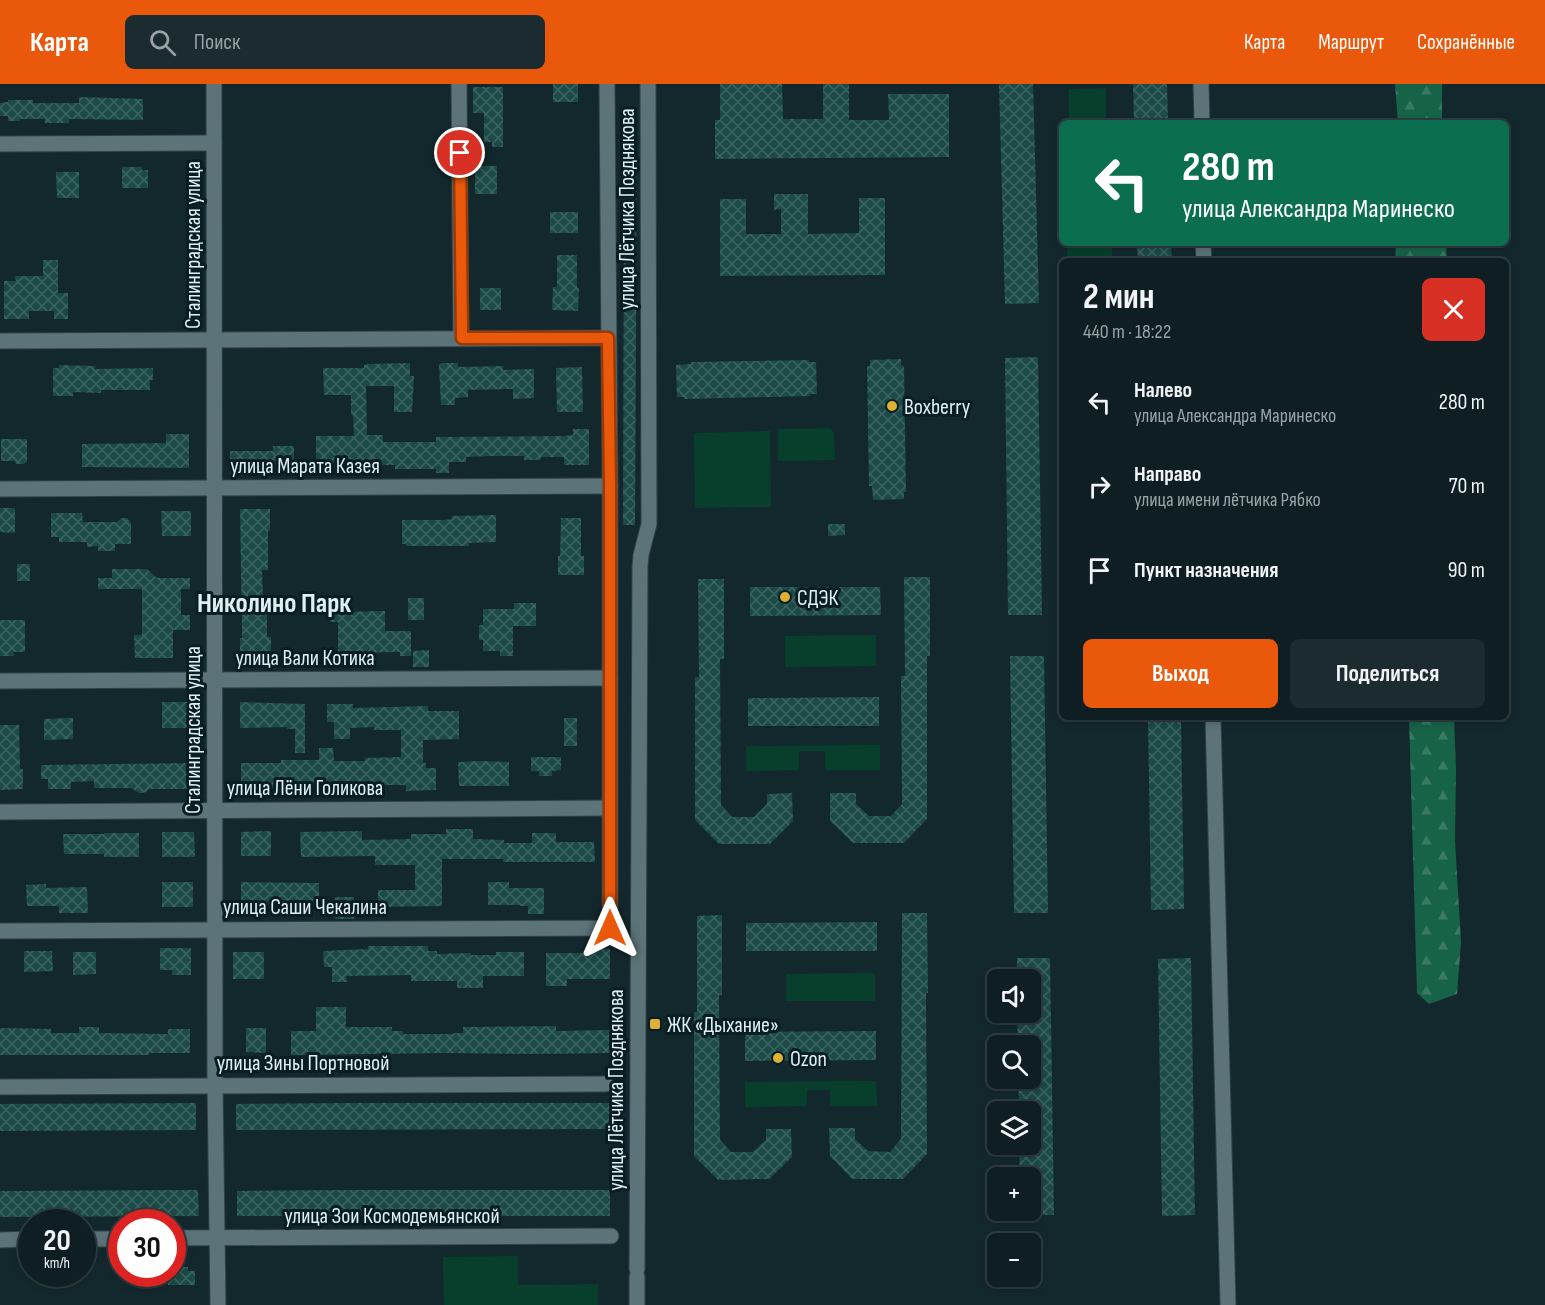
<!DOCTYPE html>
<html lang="ru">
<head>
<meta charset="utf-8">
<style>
	body { margin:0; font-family:"Sofia Sans Condensed",sans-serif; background:#1c2b2f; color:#f1f3f6; height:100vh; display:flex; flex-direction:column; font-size:22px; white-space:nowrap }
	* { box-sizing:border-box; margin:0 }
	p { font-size:20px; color:#9ba2a5 }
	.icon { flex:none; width:33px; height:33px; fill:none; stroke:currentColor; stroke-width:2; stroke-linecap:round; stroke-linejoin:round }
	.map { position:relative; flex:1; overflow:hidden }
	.panel { position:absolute; left:1059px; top:174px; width:450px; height:462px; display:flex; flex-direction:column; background:#0e1e22; border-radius:9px; box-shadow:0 3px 9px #0003,0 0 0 2px #2e3c40 }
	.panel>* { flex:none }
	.guide { position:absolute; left:1059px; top:36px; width:450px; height:126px; border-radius:9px; box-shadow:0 3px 9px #0003,0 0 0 2px #2e3c40; background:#0b6e4f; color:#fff; overflow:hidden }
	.buttons { position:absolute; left:987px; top:885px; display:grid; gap:12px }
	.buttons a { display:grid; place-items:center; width:54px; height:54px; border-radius:9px; background:#0e1e22; box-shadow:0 3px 9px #0003,0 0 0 2px #2e3c40; font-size:30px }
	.speed { position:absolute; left:18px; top:1125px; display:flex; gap:12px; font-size:30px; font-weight:700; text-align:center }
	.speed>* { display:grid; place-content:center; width:78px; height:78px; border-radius:50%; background:#0e1e22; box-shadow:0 3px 9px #0003,0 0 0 2px #2e3c40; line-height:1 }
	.speed small { font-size:15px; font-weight:400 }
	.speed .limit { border:9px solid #d22; background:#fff; color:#111 }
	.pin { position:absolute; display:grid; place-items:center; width:51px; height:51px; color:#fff; margin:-26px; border:3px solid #fff; border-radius:50%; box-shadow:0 2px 6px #0007 }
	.me { position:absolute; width:66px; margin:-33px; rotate:0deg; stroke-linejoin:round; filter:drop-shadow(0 0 4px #0008) }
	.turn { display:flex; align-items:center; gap:21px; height:126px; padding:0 24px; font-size:27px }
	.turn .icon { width:78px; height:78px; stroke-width:2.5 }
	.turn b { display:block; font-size:42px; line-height:51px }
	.round { display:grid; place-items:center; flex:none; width:63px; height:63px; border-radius:9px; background:#1c2b2f }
	.headline { display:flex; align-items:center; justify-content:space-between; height:102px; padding:0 24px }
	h1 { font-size:36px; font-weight:700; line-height:45px }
	.cta { display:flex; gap:12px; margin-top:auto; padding:12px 24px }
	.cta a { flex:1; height:69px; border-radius:9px; background:#ea580c; color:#fff; font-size:24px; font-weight:700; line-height:69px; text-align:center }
	.cta a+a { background:#1c2b2f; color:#f1f3f6 }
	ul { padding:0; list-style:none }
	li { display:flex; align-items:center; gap:18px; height:84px; padding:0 24px }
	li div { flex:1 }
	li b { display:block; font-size:22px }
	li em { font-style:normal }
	header { display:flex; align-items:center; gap:36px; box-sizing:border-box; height:84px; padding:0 30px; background:#ea580c; color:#fff }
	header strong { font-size:28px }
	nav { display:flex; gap:33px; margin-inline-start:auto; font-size:21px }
	.search { width:420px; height:54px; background:#1c2b2f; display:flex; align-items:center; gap:15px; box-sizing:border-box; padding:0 21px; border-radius:9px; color:#9ba2a5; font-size:22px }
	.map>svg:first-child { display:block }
	.forest { fill:url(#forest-firs) }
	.park { fill:#073f2c }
	.building { fill:url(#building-cross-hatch) }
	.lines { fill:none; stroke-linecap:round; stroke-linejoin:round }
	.minor-casing { stroke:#324146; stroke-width:17 }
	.minor { stroke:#5c7379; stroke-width:15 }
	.route-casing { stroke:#983908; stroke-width:15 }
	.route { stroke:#ea580c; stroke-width:10 }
	.poi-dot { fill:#dfb133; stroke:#091e23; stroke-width:2 }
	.labels { text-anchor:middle; stroke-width:6; stroke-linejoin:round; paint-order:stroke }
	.street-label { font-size:22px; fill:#e1eef2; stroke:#091e23 }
	.poi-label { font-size:22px; fill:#e1eef2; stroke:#091e23; text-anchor:start }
	.district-label { font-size:28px; font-weight:bold; fill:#e1eef2; stroke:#091e23 }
</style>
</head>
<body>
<header>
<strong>Карта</strong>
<div class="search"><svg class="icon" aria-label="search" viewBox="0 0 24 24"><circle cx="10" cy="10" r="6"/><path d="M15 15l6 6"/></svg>Поиск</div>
<nav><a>Карта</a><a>Маршрут</a><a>Сохранённые</a></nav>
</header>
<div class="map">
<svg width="1545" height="1221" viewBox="0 0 1545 1221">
	<defs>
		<pattern id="forest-firs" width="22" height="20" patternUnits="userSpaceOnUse" patternTransform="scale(1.5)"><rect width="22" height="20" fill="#176348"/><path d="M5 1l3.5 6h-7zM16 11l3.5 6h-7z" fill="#387a63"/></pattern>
		<pattern id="building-cross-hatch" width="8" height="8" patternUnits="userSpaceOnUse" patternTransform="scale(1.5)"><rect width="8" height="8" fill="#1b4a47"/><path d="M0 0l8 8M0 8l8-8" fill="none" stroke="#3c6462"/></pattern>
	</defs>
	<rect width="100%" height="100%" fill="#13282d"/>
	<!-- forest -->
	<g class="forest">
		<path d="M1395 0H1442V39H1398Z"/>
		<path d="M1396 159H1446L1447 177H1395Z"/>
		<path d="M1409 633H1454L1456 685 1455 757 1461 858 1457 910 1429 920 1417 909Z"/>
	</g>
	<!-- park -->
	<g class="park">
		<path d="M1106 4V39H1069V5Z"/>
		<rect x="1067" y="159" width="45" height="18"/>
		<path d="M830 344 834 349 835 376 778 377V345Z"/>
		<path d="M770 347 771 423 695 424 694 349Z"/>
		<path d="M876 551V582L785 583V552Z"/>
		<path d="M880 661V686H825V667H799V686L746 687V662Z"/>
		<path d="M875 889V917H786V890Z"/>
		<path d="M876 997 877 1022H830V1006H807V1022L745 1023V998Z"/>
		<path d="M518 1172V1201L598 1200V1221H444L443 1173Z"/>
	</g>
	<!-- building -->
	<g class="building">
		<rect x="553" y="0" width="25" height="18"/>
		<path d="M720 0H782L783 35H823V0H849V36H889L888 10H949V73L715 75V36H720Z"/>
		<path d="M999 0H1033L1039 219 1005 220Z"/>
		<path d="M1133 0H1167L1168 39H1134Z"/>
		<path d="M473 3H503V63H492V58H484V29H473Z"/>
		<path d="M79 13 143 15V36L69 35V39H45V35H20V37H8V32H0V19L8 18V16H33V19H79Z"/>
		<path d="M624 78H637L635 441H623Z"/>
		<rect x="475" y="82" width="22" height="28"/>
		<path d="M122 83H142V86H148V104H122Z"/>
		<path d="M56 88H79V114H57Z"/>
		<path d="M774 110H808V150L859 149V114H885V191L720 192V115H746V150H781V125L774 126Z"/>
		<rect x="550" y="128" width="28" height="21"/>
		<path d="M1137 159H1171L1172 177H1138Z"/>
		<path d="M557 171H577V204H579L578 227 552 226 553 203H557Z"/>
		<path d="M43 176H58V209H68V235H54V227H29V235H4V197H16L15 192H43Z"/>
		<rect x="480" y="204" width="21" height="22"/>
		<path d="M1038 273 1042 531H1008L1005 274Z"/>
		<path d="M901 275V282H904L906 408H904V415L873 416 872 402H869L867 282H870V276Z"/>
		<path d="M809 276V278H816L817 310H810V312L684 315V313H677L676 281 691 280V278Z"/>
		<path d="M410 279V292H414L412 328H394V302H366L367 351H383V358H436V353L564 352 573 351V345H589V381H564V373H541V376H524V372H489L466 373V378H449V389H436V385H395V381H351V384H316V352H354L353 331H351V311H324L323 284H364V281L370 280Z"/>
		<path d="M442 279H458V283L503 282V286L534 285V314L513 315V305L468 306V313L455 314V321H441L439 281Z"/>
		<path d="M59 281 95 282V285L153 284V296H150V306H101V309L73 308V312H53V284H59Z"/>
		<path d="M582 283 583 328H557L556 284Z"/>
		<path d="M166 350H189V384L82 383V360L166 359Z"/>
		<path d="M1 355H27V377L24 380H17L14 377H1Z"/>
		<path d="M273 362H294V386H266V392H230V367H273Z"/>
		<path d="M0 424H15V449L0 448Z"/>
		<path d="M240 425H270V447H268V486H262L263 515H267V553H271V574H240V554H242V548Z"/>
		<path d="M161 427H191V452H162Z"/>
		<path d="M51 429H82L83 438H117L122 434H127L131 439V460H115V467H98V462L87 463V458H59V453H51Z"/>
		<path d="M496 431V458L469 459V462H406V460H402V436H444L452 435V432Z"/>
		<path d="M561 434H581V472H584V491H558V472H560Z"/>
		<path d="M828 440H845V451L828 452Z"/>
		<rect x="17" y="480" width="13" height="17"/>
		<path d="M112 485H147L157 494H190V505H181V531H190V546H173V574H135L134 551H142V505H98V494H112Z"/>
		<path d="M904 493H930V572H927V735L904 759H853L830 737V709H856V720L869 732H891L902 720 901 592H905Z"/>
		<path d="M698 495H724V575H720L721 721 732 733H754L767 720V710L792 709 793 737 770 760H719L695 736V593H699Z"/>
		<path d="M750 503H880L881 531 750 532Z"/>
		<rect x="408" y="514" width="16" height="22"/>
		<path d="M514 519H536V542H513V572H500V567H483V556H479V541H483V525H514Z"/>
		<path d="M385 527V547H411V572H400V568L338 569V538H330V528Z"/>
		<path d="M0 536H25V568H13L14 572H0Z"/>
		<path d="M429 566V583H413V567Z"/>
		<path d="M1010 572H1044L1048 829H1014Z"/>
		<path d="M879 613V642H748V614Z"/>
		<rect x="162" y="618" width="31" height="26"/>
		<path d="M240 618 305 620V669H295V645H287V643L240 644Z"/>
		<path d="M327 620H353V624L428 622V627H459V655L423 656V679H426V684H436V706L406 707V701H383V699H352V704H332V702H301V706H290L289 704H241V679H281V676H319V664H333L334 677H365V674L401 673V646H374V643L350 644V655H334V638H327Z"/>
		<path d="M1148 633H1181L1184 825 1151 826Z"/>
		<path d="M73 634V655L44 656V635Z"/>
		<rect x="564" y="634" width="13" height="28"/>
		<path d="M0 641H19L20 685H23V705L0 706Z"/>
		<path d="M531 673H561V686L552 687V692H539V687H531Z"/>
		<path d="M480 677 509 678V702H459L458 678Z"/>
		<path d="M194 679V705H149L146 708 142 709H139L131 704H94V697L71 698V705H48V695H41V681Z"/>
		<path d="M446 745H473V755L504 756V759H532V749H556V758H594L595 778H503V775H442V822L378 823V806H415V781H375V772L301 773 300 748 362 747V756L411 755V750H446Z"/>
		<path d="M271 747V772H241V748Z"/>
		<path d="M162 748H194L195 773H162Z"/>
		<path d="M104 749H139V773H104V770H64L63 750H104Z"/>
		<rect x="162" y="798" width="31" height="25"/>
		<path d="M241 798 319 799V823L241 822Z"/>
		<path d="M488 798H509V804H544V830H528V822H520V821H488Z"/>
		<path d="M46 800V804L87 803 88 829H59V822H27L26 801Z"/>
		<rect x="335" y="813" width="19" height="22"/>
		<path d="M902 829H927L928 909H926L927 1070 903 1095H852L830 1072 829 1044H855V1055L868 1067 890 1068 901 1055Z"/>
		<path d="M722 831V911H719L720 1056 731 1068H753L766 1056V1045H791L792 1073 769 1095 718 1096 694 1072V928H697V832Z"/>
		<path d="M877 838V867H746V839Z"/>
		<path d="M368 862H428V867H437V870L471 869V871H496V868H524V892H483V904H457V897H411V891L346 892 347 898H332V883H324L323 867 368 865Z"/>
		<path d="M585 863 610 865V895H567V902H546V869H585Z"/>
		<path d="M160 864H191V891H172V886H160Z"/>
		<path d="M24 867H52L53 887 24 888Z"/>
		<path d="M73 868H96V890L73 891Z"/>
		<rect x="233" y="868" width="31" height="27"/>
		<path d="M1017 874H1050L1054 1131H1030V1094H1020L1019 1060H1030V1028H1019L1018 994H1030V962H1018L1017 928H1030V896H1017Z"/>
		<path d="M1191 874 1195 1131 1162 1132 1158 875Z"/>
		<path d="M316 923H346V943H392V947H403V950H454V949H463V943L556 942V947L611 946V969L534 970 446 969 291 971V947H316Z"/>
		<path d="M79 943H99V949L168 950V945H190V969H149V971H0V944L51 945V949H79Z"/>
		<path d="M246 944H266V969L246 968Z"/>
		<path d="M876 947V976L745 977V948Z"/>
		<path d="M196 1019V1046L0 1047V1020Z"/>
		<path d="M351 1019H610V1045L236 1046V1020Z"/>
		<path d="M198 1106 199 1132 0 1133V1107Z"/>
		<path d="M352 1106H610V1132H237V1107Z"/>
		<path d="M172 1183H188V1187H195V1201H168V1190H172Z"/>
	</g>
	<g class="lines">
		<!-- minor casing -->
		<g class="minor-casing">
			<g id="minor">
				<path d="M214 0 215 1001 218 1221"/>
				<path d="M459 0 461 254"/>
				<path d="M1201 0 1202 39"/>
				<path d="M0 60 214 59"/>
				<path d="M1203 159 1204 177"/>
				<path d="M0 257 608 254"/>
				<path d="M0 405 610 402"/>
				<path d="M0 597 610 594"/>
				<path d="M1213 633 1228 1221"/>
				<path d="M0 728 610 724"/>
				<path d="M0 847 610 844V402L607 0"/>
				<path d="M0 1003 606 1000"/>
				<path d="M172 1154 611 1152"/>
				<path d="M82 1155H122"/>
				<path d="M0 1156 32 1155"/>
				<path d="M637 1185 640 482 641 471 649 440 648 0"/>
				<path d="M637 1193V1221"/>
			</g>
		</g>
		<!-- minor -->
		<use href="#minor" class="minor"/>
	</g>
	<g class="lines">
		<!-- route casing -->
		<g class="route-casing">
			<path id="route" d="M460 69 462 254H608L610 402V844"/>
		</g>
		<!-- route -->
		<use href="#route" class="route"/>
	</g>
	<!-- markers -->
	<g class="poi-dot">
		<circle cx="892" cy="322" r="6"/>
		<circle cx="785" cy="513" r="6"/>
		<rect x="649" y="934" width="12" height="12" rx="3"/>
		<circle cx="778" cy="974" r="6"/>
	</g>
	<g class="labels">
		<!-- street labels -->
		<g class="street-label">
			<text transform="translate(626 125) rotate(-90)" y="8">улица Лётчика Позднякова</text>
			<text transform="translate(192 161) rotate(-90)" y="8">Сталинградская улица</text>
			<text x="305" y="389">улица Марата Казея</text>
			<text x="305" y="581">улица Вали Котика</text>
			<text transform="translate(192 646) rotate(-90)" y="8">Сталинградская улица</text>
			<text x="305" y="711">улица Лёни Голикова</text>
			<text x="305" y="830">улица Саши Чекалина</text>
			<text x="303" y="986">улица Зины Портновой</text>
			<text transform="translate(615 1006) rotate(-90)" y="8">улица Лётчика Позднякова</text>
			<text x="392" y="1139">улица Зои Космодемьянской</text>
		</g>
		<!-- poi labels -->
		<g class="poi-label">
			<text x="904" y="330">Boxberry</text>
			<text x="797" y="521">СДЭК</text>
			<text x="667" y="948">ЖК «Дыхание»</text>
			<text x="790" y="982">Ozon</text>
		</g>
		<!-- district labels -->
		<g class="district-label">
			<text x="274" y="528">Николино Парк</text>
		</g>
	</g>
</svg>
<div class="buttons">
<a><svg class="icon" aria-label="sound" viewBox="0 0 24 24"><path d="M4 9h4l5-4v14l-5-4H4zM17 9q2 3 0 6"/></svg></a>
<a><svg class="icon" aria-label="search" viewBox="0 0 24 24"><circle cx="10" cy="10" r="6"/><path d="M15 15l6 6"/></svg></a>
<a><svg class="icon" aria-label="layers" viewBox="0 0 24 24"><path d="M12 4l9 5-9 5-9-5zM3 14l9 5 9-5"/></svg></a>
<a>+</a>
<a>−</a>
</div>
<div class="speed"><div>20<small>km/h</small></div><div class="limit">30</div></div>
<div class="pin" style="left:460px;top:69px;background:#d93025"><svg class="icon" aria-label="arrive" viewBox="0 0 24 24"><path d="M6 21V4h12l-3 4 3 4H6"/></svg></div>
<svg class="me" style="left:610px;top:844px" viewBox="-20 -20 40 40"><path d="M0-17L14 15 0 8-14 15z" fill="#ea580c" stroke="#fff" stroke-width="4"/></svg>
<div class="guide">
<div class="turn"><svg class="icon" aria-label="left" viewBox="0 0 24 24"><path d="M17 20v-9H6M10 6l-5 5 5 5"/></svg><div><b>280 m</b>улица Александра Маринеско</div></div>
</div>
<section class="panel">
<div class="headline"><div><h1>2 мин</h1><p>440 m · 18:22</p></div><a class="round" style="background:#d93025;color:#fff"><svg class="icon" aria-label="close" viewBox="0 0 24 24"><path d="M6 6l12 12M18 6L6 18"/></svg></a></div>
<ul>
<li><svg class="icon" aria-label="left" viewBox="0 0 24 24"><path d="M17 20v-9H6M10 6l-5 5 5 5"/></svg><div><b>Налево</b><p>улица Александра Маринеско</p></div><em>280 m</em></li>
<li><svg class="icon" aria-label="right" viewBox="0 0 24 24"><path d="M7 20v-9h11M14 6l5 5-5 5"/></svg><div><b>Направо</b><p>улица имени лётчика Рябко</p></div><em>70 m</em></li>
<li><svg class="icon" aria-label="arrive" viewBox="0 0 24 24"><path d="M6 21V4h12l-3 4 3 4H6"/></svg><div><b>Пункт назначения</b></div><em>90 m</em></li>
</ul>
<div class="cta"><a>Выход</a><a>Поделиться</a></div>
</section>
</div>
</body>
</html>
